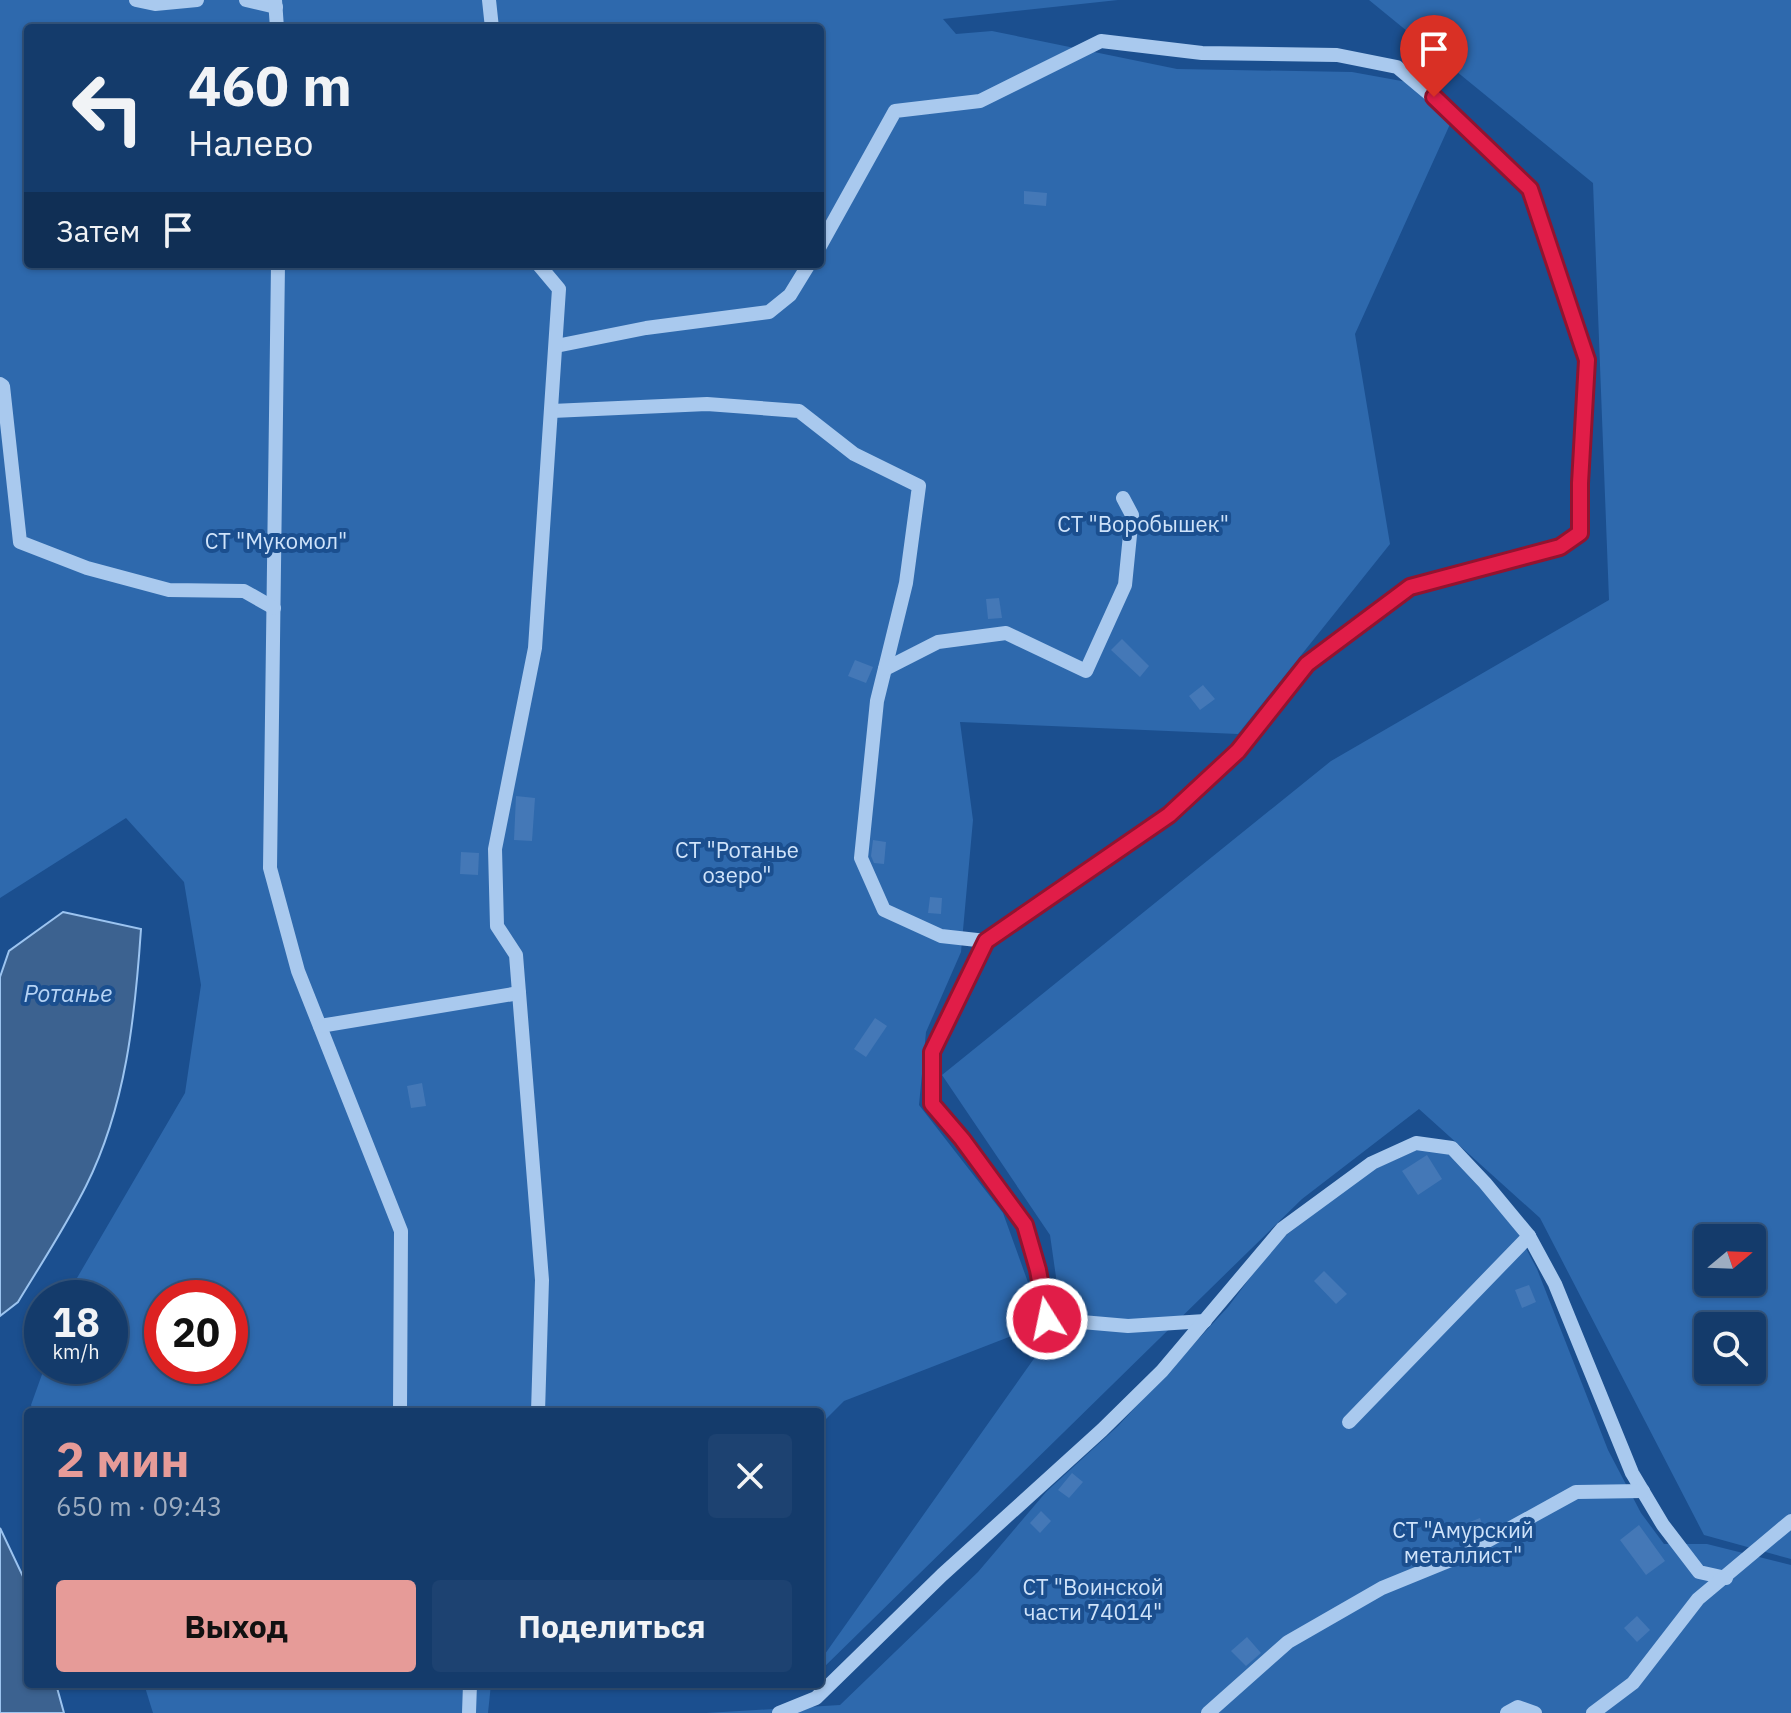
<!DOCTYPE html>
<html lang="ru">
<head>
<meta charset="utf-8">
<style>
	body { margin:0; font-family:"IBM Plex Sans",sans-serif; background:#1d4271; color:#f1f3f6; height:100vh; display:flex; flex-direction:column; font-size:30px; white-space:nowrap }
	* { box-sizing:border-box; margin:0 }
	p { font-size:26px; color:#9dadc1 }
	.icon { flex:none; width:44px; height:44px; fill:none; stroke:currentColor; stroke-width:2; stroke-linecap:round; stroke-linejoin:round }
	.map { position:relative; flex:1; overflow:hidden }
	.details { position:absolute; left:24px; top:1408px; width:800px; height:280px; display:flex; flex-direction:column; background:#143b6b; border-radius:8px; box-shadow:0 2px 6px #0004,0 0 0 2px #33557e }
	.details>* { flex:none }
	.hud { position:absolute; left:24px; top:24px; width:800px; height:244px; border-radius:8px; box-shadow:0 2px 6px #0004,0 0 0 2px #33557e; background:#143b6b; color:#f1f3f6; overflow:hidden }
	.needle { width:52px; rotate:71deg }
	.controls { position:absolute; left:1694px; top:1224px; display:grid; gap:16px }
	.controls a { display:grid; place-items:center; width:72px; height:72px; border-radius:8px; background:#143b6b; box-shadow:0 2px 6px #0004,0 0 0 2px #33557e; font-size:40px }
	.speed { position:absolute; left:24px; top:1280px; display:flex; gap:16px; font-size:40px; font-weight:700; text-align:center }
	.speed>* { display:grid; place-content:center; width:104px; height:104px; border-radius:50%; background:#143b6b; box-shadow:0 2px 6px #0004,0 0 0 2px #33557e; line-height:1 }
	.speed small { font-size:20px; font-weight:400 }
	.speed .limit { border:12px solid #d22; background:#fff; color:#111 }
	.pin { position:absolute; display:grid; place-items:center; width:68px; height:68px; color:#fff; margin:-82px -34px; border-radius:50% 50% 50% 0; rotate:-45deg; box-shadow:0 0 8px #0007 }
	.pin .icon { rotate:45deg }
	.me { position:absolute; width:88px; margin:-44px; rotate:350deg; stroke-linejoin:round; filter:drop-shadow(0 0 6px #0008) }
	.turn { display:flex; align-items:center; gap:28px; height:168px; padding:0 32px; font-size:36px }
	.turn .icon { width:104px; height:104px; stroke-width:2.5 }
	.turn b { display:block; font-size:56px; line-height:68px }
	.then { display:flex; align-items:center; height:76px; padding:0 32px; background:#0003; gap:16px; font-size:30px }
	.round { display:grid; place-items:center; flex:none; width:84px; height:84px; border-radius:8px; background:#1d4271 }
	.summary { display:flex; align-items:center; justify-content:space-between; height:136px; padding:0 32px }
	h1 { font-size:48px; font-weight:800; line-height:60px; color:#e69b98 }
	.primary-button { display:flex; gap:16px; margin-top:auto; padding:16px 32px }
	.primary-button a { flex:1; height:92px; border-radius:8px; background:#e69b98; color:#111; font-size:32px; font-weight:800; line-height:92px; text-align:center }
	.primary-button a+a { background:#1d4271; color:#f1f3f6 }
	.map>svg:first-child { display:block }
	.green { fill:#2e69ad; fill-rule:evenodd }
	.water { fill:#3c6290; stroke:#9cc4f0; stroke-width:2 }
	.building { fill:#4478b7 }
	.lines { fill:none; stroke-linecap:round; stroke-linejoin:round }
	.minor { stroke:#a9c9ee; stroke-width:14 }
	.route-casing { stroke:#92132f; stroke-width:20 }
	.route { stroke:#e11d48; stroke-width:14 }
	.labels { text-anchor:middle; stroke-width:8; stroke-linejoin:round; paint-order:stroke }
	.park-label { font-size:22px; fill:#cfe3fa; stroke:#1b4f8f }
	.water-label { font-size:24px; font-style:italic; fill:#b5d3f5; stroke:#1b4f8f }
</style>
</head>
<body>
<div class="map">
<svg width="1791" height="1713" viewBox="0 0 1791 1713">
	<rect width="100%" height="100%" fill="#1b4f8f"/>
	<!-- green -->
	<g class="green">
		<path d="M0 0H1118L943 19 956 34 992 31 1177 69 1352 72 1407 82 1451 122 1355 334 1390 544 1238 734 960 722 973 820 961 952 926 1032 919 1105 1003 1213 1034 1299 1037 1326 844 1401 820 1425V1412H34L31 1405 45 1366H110V1298H69L77 1278 185 1093 201 985 184 882 126 818 0 898ZM28 28H820V264H28ZM162 1298H230V1366H162Z"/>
		<path d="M1369 0H1791V1559L1704 1535 1540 1218 1419 1109 1302 1199 820 1671V1661L1062 1319 1050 1235 942 1075 1331 761 1609 600 1593 183ZM1708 1238H1752V1282H1708ZM1708 1326H1752V1370H1708Z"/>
		<path d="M1419 1149 1447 1153 1481 1186 1519 1235 1537 1269 1608 1450 1641 1513 1664 1544H1707L1791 1565V1713H706L840 1705 978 1572 1046 1492 1118 1426 1228 1307 1277 1242 1370 1171Z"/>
		<path d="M144 1684H491L488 1713H153Z"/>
	</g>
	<!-- water -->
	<g class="water">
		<path d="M63 912 141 929C135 1017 126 1106 86 1186 66 1226 41 1264 18 1302L0 1316V977L9 951Z"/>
		<path d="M0 1528 28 1587V1684H56L64 1713H0Z"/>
	</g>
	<!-- building -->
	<g class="building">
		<path d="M1024 191 1047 193 1046 206 1024 204Z"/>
		<path d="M999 598 1002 618 988 619 986 599Z"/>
		<path d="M1122 639 1149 666 1140 677 1111 650Z"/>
		<path d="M855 660 873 667 866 683 848 676Z"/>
		<path d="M1203 685 1215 699 1200 710 1189 696Z"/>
		<path d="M516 796 535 798 532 841 514 840Z"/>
		<path d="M873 840 886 842 884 864 874 863 871 856Z"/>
		<path d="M461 852 479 853 478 875 460 874Z"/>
		<path d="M930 897 942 898 941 914 928 913Z"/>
		<path d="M875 1018 887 1026 866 1057 854 1049Z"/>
		<path d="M422 1083 426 1106 411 1108 407 1086Z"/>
		<path d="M1427 1155 1442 1179 1418 1195 1402 1171Z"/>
		<path d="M1324 1271 1347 1294 1336 1304 1314 1281Z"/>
		<path d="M1529 1285 1536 1302 1522 1308 1515 1290Z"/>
		<path d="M1072 1473 1083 1482 1069 1498 1058 1490Z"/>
		<path d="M1041 1511 1051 1521 1040 1533 1030 1523Z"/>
		<path d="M1480 1518 1485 1531 1470 1537 1465 1524Z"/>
		<path d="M1639 1525 1665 1561 1646 1575 1620 1540Z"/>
		<path d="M1637 1616 1650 1630 1637 1642 1624 1628Z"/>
		<path d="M1247 1637 1261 1653 1246 1666 1231 1651Z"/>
	</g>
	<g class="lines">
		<!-- minor -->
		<g class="minor">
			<path d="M136 0 155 4 197 0"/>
			<path d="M246 0 276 7"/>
			<path d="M275 0 277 28"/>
			<path d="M489 0 492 28"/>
			<path d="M820 246 895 111 980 101 1101 41 1202 53 1337 55 1397 67 1452 113 1530 189 1587 360 1580 483V533L1560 547 1410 587 1307 664 1238 751 1169 815 986 941 932 1052V1104L962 1139 1025 1225 1038 1270 1047 1319 1128 1326 1205 1321"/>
			<path d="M278 264 270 868 298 971 401 1231 400 1412"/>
			<path d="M556 346 646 328 769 312 790 295 809 264"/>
			<path d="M0 384 3 386 20 542 87 568 169 590 244 591 274 608"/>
			<path d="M552 411 707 404 799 411 854 454 919 486 906 583 877 701 861 858 884 910 941 936 986 941"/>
			<path d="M885 669 938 642 1006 633 1086 671 1125 585 1132 515 1123 498"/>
			<path d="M320 1026 519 993"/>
			<path d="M538 1412 542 1280 516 955 497 926 495 849 535 648 559 289 538 264"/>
			<path d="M1349 1422 1529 1236 1555 1284 1632 1473 1663 1525 1699 1572 1726 1578"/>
			<path d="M469 1713 470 1684"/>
			<path d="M779 1713 816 1698 942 1575 1102 1430 1162 1371 1282 1229 1372 1163 1416 1143 1452 1148 1485 1183 1529 1236"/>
			<path d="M1208 1713 1288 1642 1382 1588 1458 1557 1576 1492 1643 1491"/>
			<path d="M1507 1713 1518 1707 1535 1713"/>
			<path d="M1593 1713 1633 1683 1698 1599 1791 1521"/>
		</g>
	</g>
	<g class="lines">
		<!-- route casing -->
		<g class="route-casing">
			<path id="route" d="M1047 1319 1038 1270 1025 1225 962 1139 932 1104V1052L986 941 1169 815 1238 751 1307 664 1410 587 1560 547 1580 533V483L1587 360 1530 189 1434 97"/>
		</g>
		<!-- route -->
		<use href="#route" class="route"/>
	</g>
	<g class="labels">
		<!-- park labels -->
		<g class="park-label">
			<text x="1143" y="532">СТ "Воробышек"</text>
			<text x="276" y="549">СТ "Мукомол"</text>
			<text x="737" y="858">СТ "Ротанье<tspan x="737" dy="25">озеро"</tspan></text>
			<text x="1463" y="1538">СТ "Амурский<tspan x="1463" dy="25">металлист"</tspan></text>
			<text x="1093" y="1595">СТ "Воинской<tspan x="1093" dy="25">части 74014"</tspan></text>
		</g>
		<!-- water labels -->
		<g class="water-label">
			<text x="68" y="1002">Ротанье</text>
		</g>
	</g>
</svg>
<div class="controls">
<a><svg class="needle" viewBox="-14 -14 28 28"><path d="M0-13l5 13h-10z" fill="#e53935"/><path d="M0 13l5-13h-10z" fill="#9dadc1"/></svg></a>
<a><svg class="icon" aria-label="search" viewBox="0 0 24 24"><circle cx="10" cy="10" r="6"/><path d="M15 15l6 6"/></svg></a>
</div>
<div class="speed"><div>18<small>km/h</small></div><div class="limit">20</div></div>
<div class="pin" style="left:1434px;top:97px;background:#d93025"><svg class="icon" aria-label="arrive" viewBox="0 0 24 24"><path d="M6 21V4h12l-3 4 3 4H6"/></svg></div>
<svg class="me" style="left:1047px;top:1319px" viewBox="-20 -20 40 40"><circle r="17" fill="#e11d48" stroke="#fff" stroke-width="3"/><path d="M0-11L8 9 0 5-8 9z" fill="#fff"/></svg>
<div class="hud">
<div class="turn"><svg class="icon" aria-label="left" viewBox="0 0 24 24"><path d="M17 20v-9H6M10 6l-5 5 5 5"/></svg><div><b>460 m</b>Налево</div></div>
<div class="then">Затем<svg class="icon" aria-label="arrive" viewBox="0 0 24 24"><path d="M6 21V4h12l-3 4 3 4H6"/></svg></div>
</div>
<section class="details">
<div class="summary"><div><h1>2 мин</h1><p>650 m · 09:43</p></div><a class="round"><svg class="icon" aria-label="close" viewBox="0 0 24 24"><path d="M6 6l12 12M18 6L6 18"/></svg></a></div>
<div class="primary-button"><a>Выход</a><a>Поделиться</a></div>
</section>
</div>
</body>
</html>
